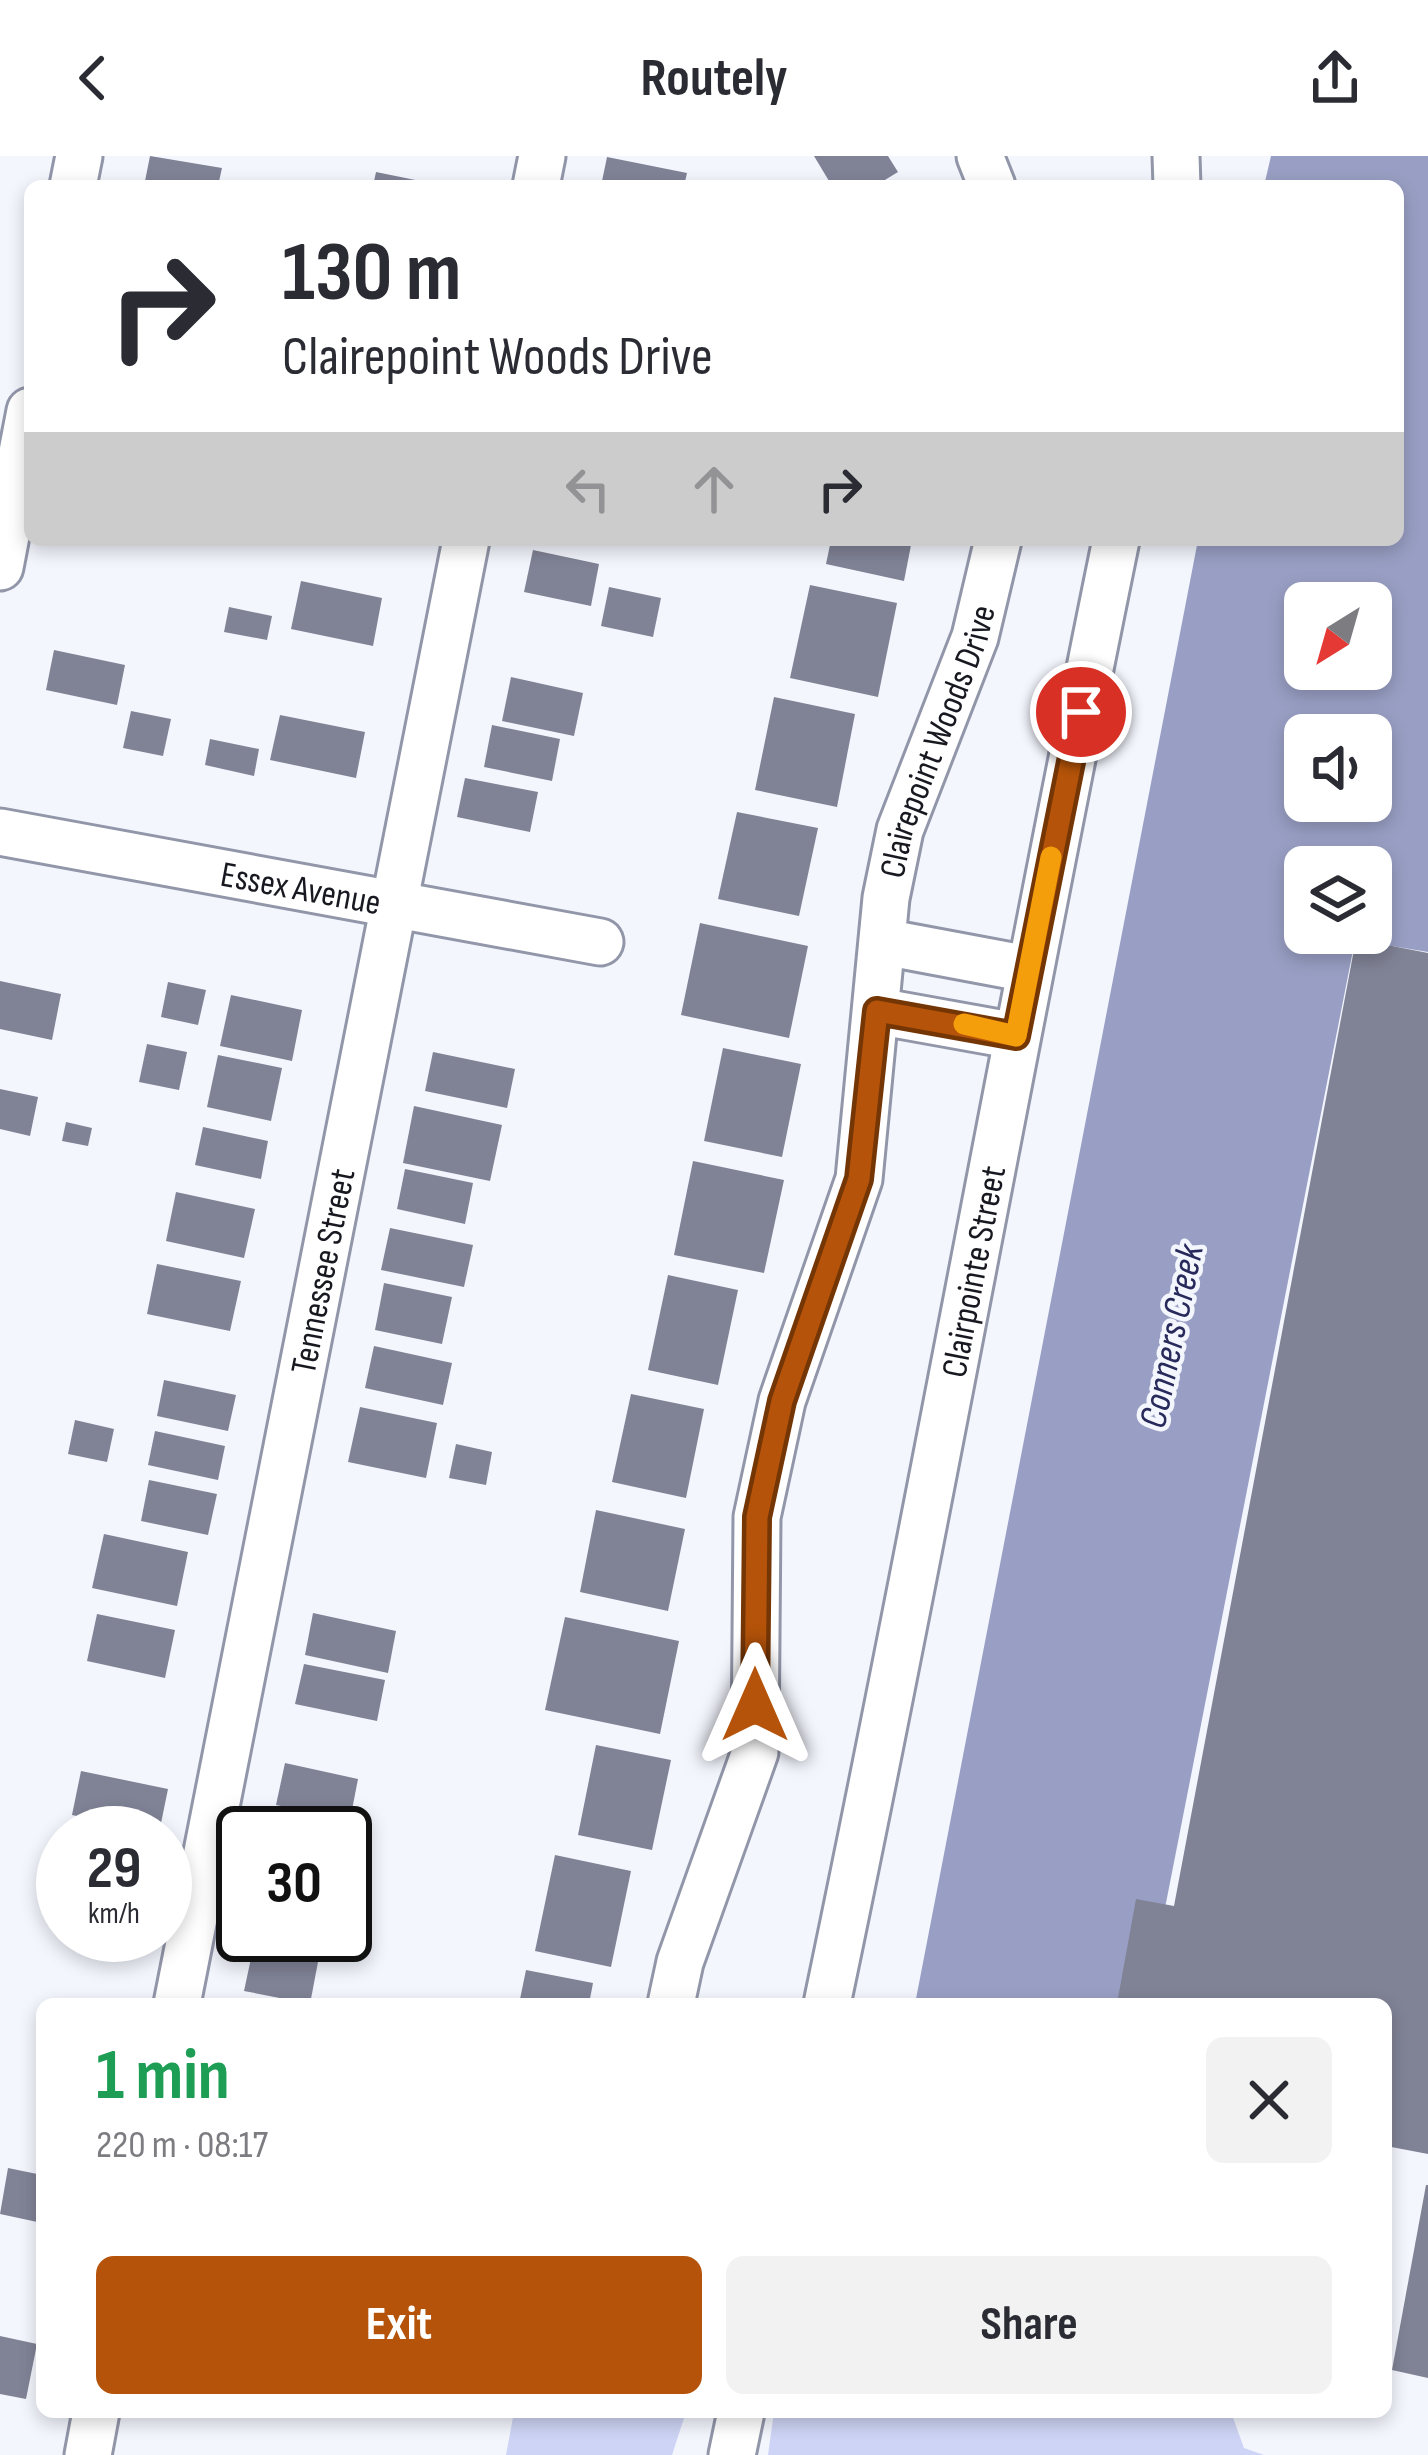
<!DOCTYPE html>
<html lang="en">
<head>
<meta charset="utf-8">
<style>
	body { margin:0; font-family:"Sofia Sans Condensed",sans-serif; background:#f2f2f3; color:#2b2b33; height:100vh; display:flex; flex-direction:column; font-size:45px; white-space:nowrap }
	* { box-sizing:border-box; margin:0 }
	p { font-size:39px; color:#7c7c81 }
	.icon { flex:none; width:66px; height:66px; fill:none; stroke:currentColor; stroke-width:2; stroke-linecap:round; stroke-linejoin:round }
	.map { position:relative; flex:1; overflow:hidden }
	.drawer { position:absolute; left:36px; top:1842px; width:1356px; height:420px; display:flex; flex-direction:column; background:#fff; border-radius:18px; box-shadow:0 6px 18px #0003 }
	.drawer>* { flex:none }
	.top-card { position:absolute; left:24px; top:24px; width:1380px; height:366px; border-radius:18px; box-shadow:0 6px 18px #0003; background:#fff; color:#2b2b33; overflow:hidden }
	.needle { width:78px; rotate:217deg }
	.buttons { position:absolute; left:1284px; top:426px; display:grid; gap:24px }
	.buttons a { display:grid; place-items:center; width:108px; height:108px; border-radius:18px; background:#fff; box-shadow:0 6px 18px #0003; font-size:60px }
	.speed { position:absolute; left:36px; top:1650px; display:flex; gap:24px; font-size:60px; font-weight:700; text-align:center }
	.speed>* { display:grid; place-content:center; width:156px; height:156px; border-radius:50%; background:#fff; box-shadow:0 6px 18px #0003; line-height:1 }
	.speed small { font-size:30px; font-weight:400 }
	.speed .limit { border:6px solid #111; border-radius:18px; background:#fff; color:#111 }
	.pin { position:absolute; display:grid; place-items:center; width:102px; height:102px; color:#fff; margin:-51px; border:6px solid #fff; border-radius:50%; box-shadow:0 3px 12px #0007 }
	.me { position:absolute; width:132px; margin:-66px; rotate:0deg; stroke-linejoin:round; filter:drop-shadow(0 0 9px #0008) }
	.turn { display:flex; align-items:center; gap:42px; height:252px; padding:0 60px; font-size:54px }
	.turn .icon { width:156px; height:156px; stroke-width:2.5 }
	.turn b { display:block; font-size:84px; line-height:102px }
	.lanes { display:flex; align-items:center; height:114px; padding:0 60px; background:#0003; justify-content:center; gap:60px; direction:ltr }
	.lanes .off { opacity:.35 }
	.round { display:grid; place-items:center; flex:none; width:126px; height:126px; border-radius:18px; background:#f2f2f3 }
	.headline { display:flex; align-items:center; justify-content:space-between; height:204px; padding:0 60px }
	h1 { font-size:72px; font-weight:700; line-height:90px; color:#1e9e55 }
	.button { display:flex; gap:24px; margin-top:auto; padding:24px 60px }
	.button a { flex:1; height:138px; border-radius:18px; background:#b45309; color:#fff; font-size:48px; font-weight:700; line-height:138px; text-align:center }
	.button a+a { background:#f2f2f3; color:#2b2b33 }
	header { display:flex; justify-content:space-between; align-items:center; height:156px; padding:0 60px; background:#fff; font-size:54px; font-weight:700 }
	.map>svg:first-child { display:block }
	.green { fill:#ced4f5 }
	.water { fill:#999fc4; fill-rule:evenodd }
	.building { fill:#808396 }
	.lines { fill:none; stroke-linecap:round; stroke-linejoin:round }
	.minor-casing { stroke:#9296a9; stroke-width:51 }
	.minor { stroke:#fff; stroke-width:45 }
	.route-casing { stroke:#753606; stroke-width:30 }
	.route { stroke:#b45309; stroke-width:21 }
	.slow { stroke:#f59e0b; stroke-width:21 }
	.labels { text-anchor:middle; stroke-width:9; stroke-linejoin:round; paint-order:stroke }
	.street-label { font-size:36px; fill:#181920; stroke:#f4f6fe }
	.water-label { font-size:39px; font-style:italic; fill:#272a5a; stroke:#f4f6fe }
</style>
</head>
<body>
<header><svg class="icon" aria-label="back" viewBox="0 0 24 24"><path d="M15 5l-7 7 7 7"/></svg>Routely<svg class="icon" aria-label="share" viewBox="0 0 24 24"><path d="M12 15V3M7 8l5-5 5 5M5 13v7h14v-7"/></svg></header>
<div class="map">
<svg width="1428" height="2299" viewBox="0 0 1428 2299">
	<rect width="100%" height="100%" fill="#f4f6fe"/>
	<!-- green -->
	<g class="green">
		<path d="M514 2256H686L672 2299H506Z"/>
		<path d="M774 2256H1231L1244 2292 1264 2299H768Z"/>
	</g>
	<!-- water -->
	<path class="water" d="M1271 0H1428V796L1355 784 1165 1752 1136 1848H915L1198 384H1398V30H1264ZM1305 447H1371V513H1305ZM1305 579H1371V645H1305ZM1305 711H1371V777H1305Z"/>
	<!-- building -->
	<g class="building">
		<path d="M150 0 222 12 218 30H144Z"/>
		<path d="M814 0H888L898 16 875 30H832Z"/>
		<path d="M607 1 687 17 684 30H601Z"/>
		<path d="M376 16 435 28V30H373Z"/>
		<path d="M831 384H912L904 425 826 408Z"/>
		<path d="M533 394 599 408 591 450 524 436Z"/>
		<path d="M301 425 382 442 373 490 291 473Z"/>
		<path d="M810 429 897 447 878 541 790 522Z"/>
		<path d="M609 431 661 442 653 481 601 470Z"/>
		<path d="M229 451 272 460 267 484 224 476Z"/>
		<path d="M54 494 125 509 117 549 46 534Z"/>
		<path d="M511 521 583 537 574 580 502 565Z"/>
		<path d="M774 541 855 558 837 651 755 634Z"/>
		<path d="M131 555 171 563 163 600 123 592Z"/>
		<path d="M280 559 365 576 356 622 270 604Z"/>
		<path d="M492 569 560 583 552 625 484 611Z"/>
		<path d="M210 583 259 593 254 620 205 609Z"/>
		<path d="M465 622 538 636 530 676 457 661Z"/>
		<path d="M737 656 818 672 799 760 718 743Z"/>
		<path d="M700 767 808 790 789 882 681 859Z"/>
		<path d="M1356 783 1428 797V1998L1386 1990V1848H1141L1118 1842 1136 1743 1174 1750Z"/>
		<path d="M0 825 61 838 52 884 0 873Z"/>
		<path d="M168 826 206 834 198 869 161 861Z"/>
		<path d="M231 839 302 854 292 905 220 890Z"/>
		<path d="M147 888 187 896 179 934 139 926Z"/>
		<path d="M723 892 801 908 782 1001 704 985Z"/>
		<path d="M433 896 515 913 507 952 425 935Z"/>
		<path d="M218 899 282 912 271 965 207 951Z"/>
		<path d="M0 933 38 941 30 980 0 973Z"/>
		<path d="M414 950 502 969 490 1025 403 1007Z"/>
		<path d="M66 966 92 972 88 990 62 985Z"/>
		<path d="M203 971 268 985 261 1023 195 1009Z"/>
		<path d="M693 1005 784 1024 764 1117 674 1099Z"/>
		<path d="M405 1013 473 1027 465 1068 397 1053Z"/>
		<path d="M176 1036 255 1053 244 1102 166 1085Z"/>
		<path d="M390 1072 473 1089 464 1131 381 1114Z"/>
		<path d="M157 1108 241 1125 230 1175 147 1158Z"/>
		<path d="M668 1119 738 1134 718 1229 648 1214Z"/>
		<path d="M384 1127 452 1141 442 1188 375 1174Z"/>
		<path d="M374 1190 452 1207 443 1249 365 1232Z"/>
		<path d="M164 1224 236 1239 228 1275 157 1260Z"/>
		<path d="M631 1238 704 1253 686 1342 612 1326Z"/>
		<path d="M360 1251 437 1267 426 1322 348 1306Z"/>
		<path d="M75 1264 114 1273 107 1306 68 1298Z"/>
		<path d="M155 1275 225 1290 218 1324 148 1309Z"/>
		<path d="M456 1288 492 1296 486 1329 449 1322Z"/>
		<path d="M149 1324 217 1338 208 1379 141 1365Z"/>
		<path d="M596 1354 685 1373 668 1455 580 1436Z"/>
		<path d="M104 1378 188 1396 177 1450 92 1432Z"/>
		<path d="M313 1457 396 1475 388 1517 305 1499Z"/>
		<path d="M97 1458 175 1474 165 1522 87 1505Z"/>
		<path d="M565 1461 679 1485 660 1578 545 1554Z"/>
		<path d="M304 1508 385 1524 377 1565 295 1548Z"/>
		<path d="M596 1589 671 1604 652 1694 578 1679Z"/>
		<path d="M285 1607 358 1623 350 1664 276 1649Z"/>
		<path d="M81 1615 168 1633 159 1677 72 1659Z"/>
		<path d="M555 1699 631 1715 611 1811 535 1795Z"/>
		<path d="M253 1793 318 1806 310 1848 244 1835Z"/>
		<path d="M526 1814 593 1827 589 1848H519Z"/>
		<path d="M8 2012 42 2019V2067L0 2058Z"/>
		<path d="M1426 2029H1428V2222L1392 2214Z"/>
		<path d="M0 2180 37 2188 26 2243 0 2238Z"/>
	</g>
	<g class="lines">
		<!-- minor casing -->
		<g class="minor-casing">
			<g id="minor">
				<path d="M980 0 992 30"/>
				<path d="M1176 0 1177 30"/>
				<path d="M73 30 79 0"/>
				<path d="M536 30 542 0"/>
				<path d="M0 411 30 255"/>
				<path id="s1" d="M0 676 600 786"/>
				<path d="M884 786 1028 813"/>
				<path d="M877 855 1016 880"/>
				<path id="s2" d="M177 1848 466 384"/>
				<path id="s3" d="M671 1848 680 1806 755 1596 757 1361 782 1245 859 1023 886 742 900 674 975 481 998 384"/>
				<path id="s4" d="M827 1848C929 1361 1016 871 1116 384"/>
				<path d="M88 2299 96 2256"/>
				<path d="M732 2299 741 2256"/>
			</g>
		</g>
		<!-- minor -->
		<use href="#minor" class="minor"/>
	</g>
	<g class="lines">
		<!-- route casing -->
		<g class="route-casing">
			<path id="route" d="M755 1549 757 1361 782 1245 859 1023 877 855 1016 880 1081 556"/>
		</g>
		<!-- route -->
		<use href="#route" class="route"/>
		<!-- slow -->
		<path class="slow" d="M964 868 1016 880 1051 701"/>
	</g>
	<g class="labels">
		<!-- street labels -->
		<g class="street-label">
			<text dy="13" stroke="none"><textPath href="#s3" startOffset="1302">Clairepoint Woods Drive</textPath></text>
			<text dy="13" stroke="none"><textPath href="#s1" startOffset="306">Essex Avenue</textPath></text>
			<text dy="13" stroke="none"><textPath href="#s2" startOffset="747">Tennessee Street</textPath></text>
			<text dy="13" stroke="none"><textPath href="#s4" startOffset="747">Clairpointe Street</textPath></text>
		</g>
		<!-- water labels -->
		<g class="water-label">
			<text transform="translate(1170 1180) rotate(-78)" y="14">Conners Creek</text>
		</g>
	</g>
</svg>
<div class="buttons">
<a><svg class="needle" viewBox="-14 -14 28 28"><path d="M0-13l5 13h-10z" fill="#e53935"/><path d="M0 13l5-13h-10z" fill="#7c7c81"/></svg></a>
<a><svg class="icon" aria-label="sound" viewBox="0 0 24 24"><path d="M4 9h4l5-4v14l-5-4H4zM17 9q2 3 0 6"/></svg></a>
<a><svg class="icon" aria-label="layers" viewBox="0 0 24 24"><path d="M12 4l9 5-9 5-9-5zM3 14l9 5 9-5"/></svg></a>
</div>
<div class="speed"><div>29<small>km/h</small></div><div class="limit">30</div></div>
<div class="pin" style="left:1081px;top:556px;background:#d93025"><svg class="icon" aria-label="arrive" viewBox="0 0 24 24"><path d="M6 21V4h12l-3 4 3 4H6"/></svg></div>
<svg class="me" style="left:755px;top:1549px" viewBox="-20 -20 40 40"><path d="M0-17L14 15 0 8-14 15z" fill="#b45309" stroke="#fff" stroke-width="4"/></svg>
<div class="top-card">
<div class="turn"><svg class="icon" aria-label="right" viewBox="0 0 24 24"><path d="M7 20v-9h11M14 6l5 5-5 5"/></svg><div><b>130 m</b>Clairepoint Woods Drive</div></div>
<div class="lanes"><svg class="icon off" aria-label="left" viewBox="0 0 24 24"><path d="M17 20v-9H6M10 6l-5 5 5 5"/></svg><svg class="icon off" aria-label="ahead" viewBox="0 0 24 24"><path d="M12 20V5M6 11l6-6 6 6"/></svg><svg class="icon" aria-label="right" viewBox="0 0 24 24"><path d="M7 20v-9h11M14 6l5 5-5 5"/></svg></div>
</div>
<section class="drawer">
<div class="headline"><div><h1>1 min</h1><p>220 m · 08:17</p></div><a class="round"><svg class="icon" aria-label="close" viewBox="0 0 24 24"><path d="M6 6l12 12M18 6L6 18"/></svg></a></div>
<div class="button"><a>Exit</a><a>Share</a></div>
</section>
</div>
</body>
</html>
